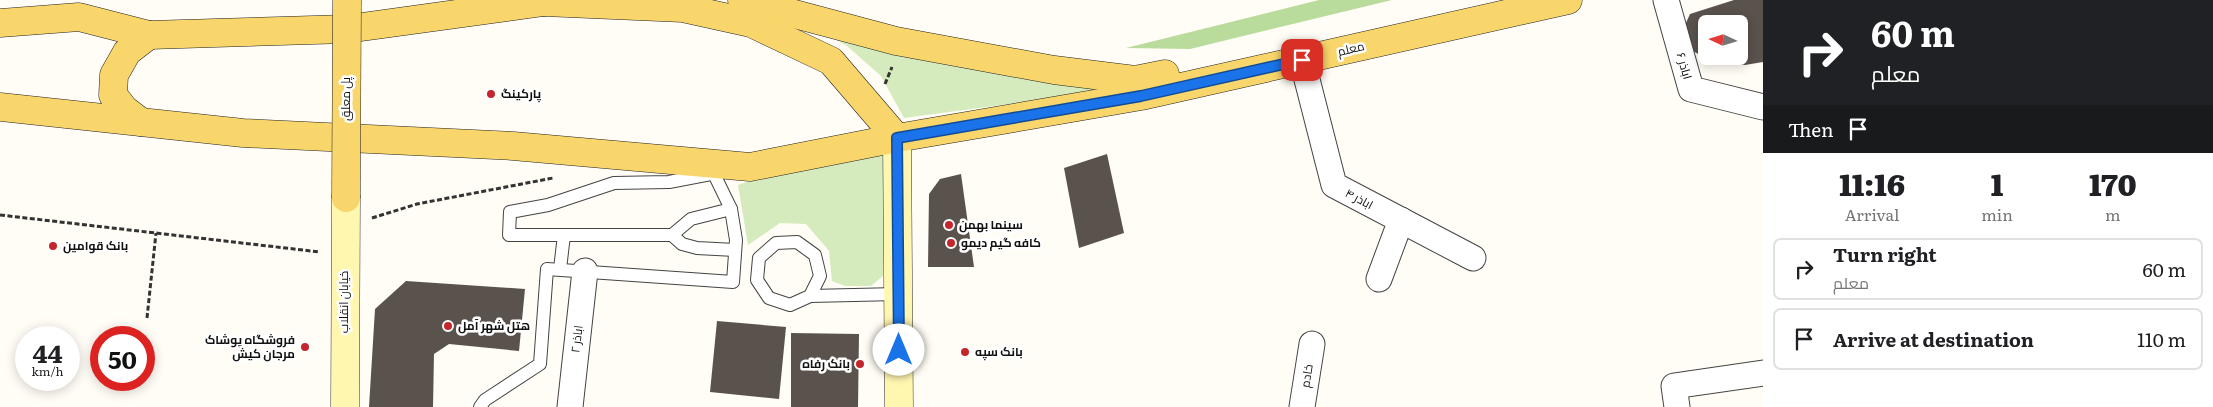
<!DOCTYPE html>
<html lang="en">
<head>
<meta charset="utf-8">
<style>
	body { margin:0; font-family:Literata,Cairo,serif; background:#f6f6f6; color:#202124; height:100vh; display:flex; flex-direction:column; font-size:19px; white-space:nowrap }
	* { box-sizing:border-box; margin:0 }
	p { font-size:16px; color:#757577 }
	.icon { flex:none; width:28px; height:28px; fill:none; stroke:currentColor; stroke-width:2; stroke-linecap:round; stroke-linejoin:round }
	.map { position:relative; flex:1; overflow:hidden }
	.details { display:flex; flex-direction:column; background:#fff; width:450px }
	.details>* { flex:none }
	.top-card { background:#202124; color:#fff; overflow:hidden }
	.needle { width:32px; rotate:274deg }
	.buttons { position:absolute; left:1698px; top:15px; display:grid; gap:10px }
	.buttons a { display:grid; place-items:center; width:50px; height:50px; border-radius:8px; background:#fff; box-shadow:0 2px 12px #0003; font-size:25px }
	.speed { position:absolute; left:15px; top:326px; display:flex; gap:10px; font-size:25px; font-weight:700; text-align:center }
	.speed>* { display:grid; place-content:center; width:65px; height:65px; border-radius:50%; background:#fff; box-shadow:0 2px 12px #0003; line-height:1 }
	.speed small { font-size:12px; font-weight:400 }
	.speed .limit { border:8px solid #d22; background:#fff; color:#111 }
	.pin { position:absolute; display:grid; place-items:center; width:42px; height:42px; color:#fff; margin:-21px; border-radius:10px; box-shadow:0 2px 8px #0006 }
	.me { position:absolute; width:55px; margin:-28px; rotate:0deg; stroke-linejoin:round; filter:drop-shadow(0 0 4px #0008) }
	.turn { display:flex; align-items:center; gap:18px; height:105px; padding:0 25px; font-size:22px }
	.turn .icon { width:65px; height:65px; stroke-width:2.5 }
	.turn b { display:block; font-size:35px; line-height:42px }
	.then { display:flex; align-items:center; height:48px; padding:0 25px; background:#0003; gap:10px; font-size:19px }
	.eta { display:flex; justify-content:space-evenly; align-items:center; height:85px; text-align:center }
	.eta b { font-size:30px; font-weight:800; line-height:35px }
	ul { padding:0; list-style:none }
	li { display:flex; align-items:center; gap:15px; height:62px; margin:0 10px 8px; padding:0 15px; border:2px solid #e0e0e0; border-radius:8px }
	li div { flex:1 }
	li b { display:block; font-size:19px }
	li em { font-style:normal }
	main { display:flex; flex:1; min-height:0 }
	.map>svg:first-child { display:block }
	.green { fill:#d5ebbd }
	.forest { fill:#b9dc9c }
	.building { fill:#5a524d; fill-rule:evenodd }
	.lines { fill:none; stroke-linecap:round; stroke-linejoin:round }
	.lane-casing { stroke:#444; stroke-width:14 }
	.street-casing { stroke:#444; stroke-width:27 }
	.secondary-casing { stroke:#333; stroke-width:29 }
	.primary-casing { stroke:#222; stroke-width:29 }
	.path { stroke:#333; stroke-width:3; stroke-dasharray:5 2.5; stroke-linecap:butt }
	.lane { stroke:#fff; stroke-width:12 }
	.street { stroke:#fff; stroke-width:25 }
	.secondary { stroke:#fff6b0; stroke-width:28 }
	.primary { stroke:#f9d66b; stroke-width:28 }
	.primary-bridge-casing { stroke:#222; stroke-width:29; stroke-linecap:butt }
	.primary-bridge { stroke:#f9d66b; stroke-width:28 }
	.route-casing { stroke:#114b97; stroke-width:12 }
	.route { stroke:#1a73e8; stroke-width:9 }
	.poi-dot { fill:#c4262e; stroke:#fff; stroke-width:2 }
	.labels { text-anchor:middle; stroke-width:5; stroke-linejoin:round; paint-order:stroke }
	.street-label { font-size:12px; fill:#111; stroke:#fff }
	.poi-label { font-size:12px; font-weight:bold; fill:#111; stroke:#fff; text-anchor:start }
</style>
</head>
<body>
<main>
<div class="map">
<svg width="1763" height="407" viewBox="0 0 1763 407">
	<rect width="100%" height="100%" fill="#fffdf5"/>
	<!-- green -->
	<g class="green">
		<path d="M831 37 1008 74 1106 91 904 118 881 76 847 46Z"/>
		<path d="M883 154V276L871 286H845L832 281 829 251 806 224 780 223 748 245 738 185 760 177Z"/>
	</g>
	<!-- forest -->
	<path class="forest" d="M1319 0H1392L1190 49 1126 48Z"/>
	<!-- building -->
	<g class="building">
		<path d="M1734 0H1763V62L1745 65 1710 61 1688 48 1685 25 1690 14ZM1706 24H1739V56H1706Z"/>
		<path d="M1107 154 1124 233 1079 248 1064 168Z"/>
		<path d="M961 174 974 267H928L929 194 940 179Z"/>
		<path d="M406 281 525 289 519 351 449 344 434 354 433 407H369L375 309Z"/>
		<path d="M717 321 786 327 779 399 710 392Z"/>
		<path d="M791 333 859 334 858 407H791Z"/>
	</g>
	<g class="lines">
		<!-- lane casing -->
		<g class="lane-casing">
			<g id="lane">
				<path d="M716 173 669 182 614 183 548 205 510 212 509 235H672L691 219 731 209"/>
				<path d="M672 235 682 244 697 248 735 250"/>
				<path d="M560 269 564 235"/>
				<path d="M810 296 820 276 815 255 797 242 776 243 759 258 757 280 769 298 790 305 810 296 898 294"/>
				<path d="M480 407 485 400 540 364 547 269 733 282 736 240 731 209 714 174"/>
			</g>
		</g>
		<!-- street casing -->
		<g class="street-casing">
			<g id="street">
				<path d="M1666 0 1691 89 1763 107"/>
				<path d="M1302 60 1334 185 1473 258"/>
				<path d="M1379 279 1401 220"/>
				<path d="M570 407 585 271"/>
				<path d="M1302 407 1312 344"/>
				<path d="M1677 407 1674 386 1763 373"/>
			</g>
		</g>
		<!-- secondary casing -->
		<g class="secondary-casing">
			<g id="secondary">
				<path d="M897 138 899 407"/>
				<path d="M345 407 346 198"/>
			</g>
		</g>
		<!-- primary casing -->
		<g class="primary-casing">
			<g id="primary">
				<path d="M742 0 896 41 1054 70 1135 80 1165 74"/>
				<path d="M544 2 683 8 751 23 831 61 897 138"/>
				<path d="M0 23 79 17 149 35 347 29 558 0"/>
				<path d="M0 107 243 133 513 146 750 167 897 138 1141 96 1568 0"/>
				<path d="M141 122 124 109 113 95 114 75 127 52 149 35"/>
			</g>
		</g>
		<!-- path -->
		<g class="path">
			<path d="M885 84 892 67"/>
			<path d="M0 215 320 252"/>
			<path d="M372 218 417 204 553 178"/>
			<path d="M147 318 156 233"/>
		</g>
		<!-- lane -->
		<use href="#lane" class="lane"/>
		<!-- street -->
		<use href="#street" class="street"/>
		<!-- secondary -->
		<use href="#secondary" class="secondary"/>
		<!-- primary -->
		<use href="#primary" class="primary"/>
		<!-- primary-bridge casing -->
		<g class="primary-bridge-casing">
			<path id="primary-bridge" d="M346 198 347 0"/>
		</g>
		<!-- primary-bridge -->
		<use href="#primary-bridge" class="primary-bridge"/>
	</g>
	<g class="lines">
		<!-- route casing -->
		<g class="route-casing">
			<path id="route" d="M899 350 897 138 1141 96 1302 60"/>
		</g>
		<!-- route -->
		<use href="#route" class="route"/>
	</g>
	<!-- markers -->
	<g class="poi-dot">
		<circle cx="491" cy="94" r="5"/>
		<circle cx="949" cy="225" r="5"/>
		<circle cx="951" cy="243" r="5"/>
		<circle cx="53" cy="246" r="5"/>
		<circle cx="448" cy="326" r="5"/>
		<circle cx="305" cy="347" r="5"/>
		<circle cx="965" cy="352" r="5"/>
		<circle cx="860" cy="364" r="5"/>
	</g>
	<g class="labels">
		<!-- street labels -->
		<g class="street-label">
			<text transform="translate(1351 49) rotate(-13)" y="4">معلم</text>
			<text transform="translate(1684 66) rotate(74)" y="4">اباذر ۶</text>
			<text transform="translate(346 99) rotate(-90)" y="4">پل معلق</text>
			<text transform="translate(1359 199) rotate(28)" y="4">اباذر ۴</text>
			<text transform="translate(344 302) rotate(-90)" y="4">خیابان انقلاب</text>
			<text transform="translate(577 339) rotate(-83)" y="4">اباذر ۲</text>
			<text transform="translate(1307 376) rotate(-81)" y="4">خادم</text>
		</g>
		<!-- poi labels -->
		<g class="poi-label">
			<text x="501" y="98">پارکینگ</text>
			<text x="959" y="229">سینما بهمن</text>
			<text x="961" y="247">کافه گیم دیمو</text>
			<text x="63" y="250">بانک قوامین</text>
			<text x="458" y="330">هتل شهر آمل</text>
			<text x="295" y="344" text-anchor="end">فروشگاه پوشاک<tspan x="295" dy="14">مرجان کیش</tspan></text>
			<text x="975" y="356">بانک سپه</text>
			<text x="850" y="368" text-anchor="end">بانک رفاه</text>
		</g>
	</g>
</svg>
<div class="buttons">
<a><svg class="needle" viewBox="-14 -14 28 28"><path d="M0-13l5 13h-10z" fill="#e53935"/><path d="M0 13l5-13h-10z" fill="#757577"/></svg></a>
</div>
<div class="speed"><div>44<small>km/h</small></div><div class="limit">50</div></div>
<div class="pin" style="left:1302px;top:60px;background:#d93025"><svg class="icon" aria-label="arrive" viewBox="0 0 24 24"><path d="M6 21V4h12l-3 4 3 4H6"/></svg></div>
<svg class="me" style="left:899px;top:350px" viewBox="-20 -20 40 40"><circle r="19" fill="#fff"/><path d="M0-13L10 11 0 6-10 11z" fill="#1a73e8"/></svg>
</div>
<section class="details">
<div class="top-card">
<div class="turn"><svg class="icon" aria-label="right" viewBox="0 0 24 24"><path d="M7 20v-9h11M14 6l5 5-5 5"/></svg><div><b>60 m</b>معلم</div></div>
<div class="then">Then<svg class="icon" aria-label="arrive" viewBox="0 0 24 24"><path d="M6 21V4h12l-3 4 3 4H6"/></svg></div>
</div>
<div class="eta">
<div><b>11:16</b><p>Arrival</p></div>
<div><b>1</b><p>min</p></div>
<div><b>170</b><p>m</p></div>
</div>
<ul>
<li><svg class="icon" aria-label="right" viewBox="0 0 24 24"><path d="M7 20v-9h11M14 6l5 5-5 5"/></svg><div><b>Turn right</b><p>معلم</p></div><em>60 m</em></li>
<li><svg class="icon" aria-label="arrive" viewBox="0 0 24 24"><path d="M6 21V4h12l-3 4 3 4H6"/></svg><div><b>Arrive at destination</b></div><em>110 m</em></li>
</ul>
</section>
</main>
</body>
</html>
